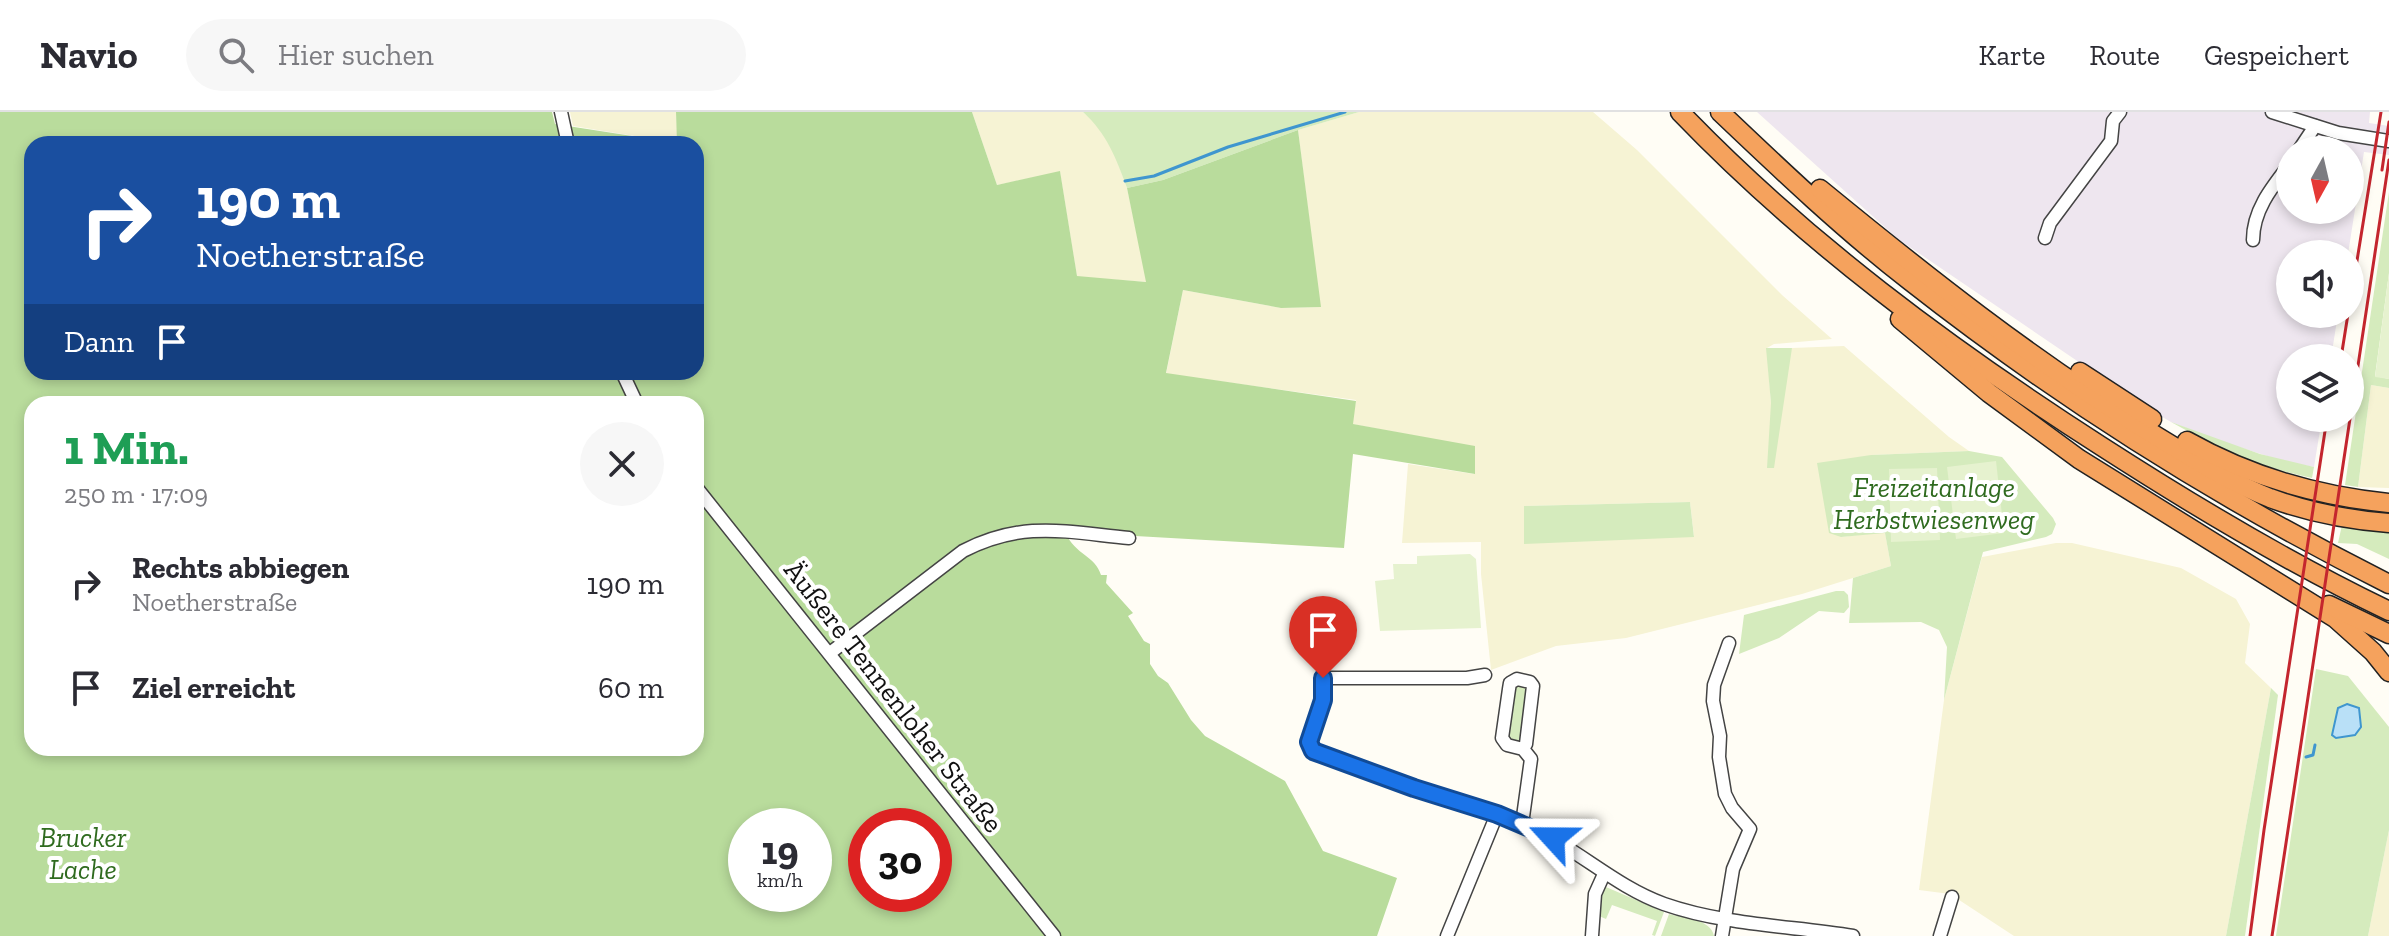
<!DOCTYPE html>
<html lang="de">
<head>
<meta charset="utf-8">
<style>
	body { margin:0; font-family:"Zilla Slab",serif; background:#f7f7f7; color:#2b2b33; height:100vh; display:flex; flex-direction:column; font-size:30px; white-space:nowrap }
	* { box-sizing:border-box; margin:0 }
	p { font-size:26px; color:#7c7c81 }
	.icon { flex:none; width:44px; height:44px; fill:none; stroke:currentColor; stroke-width:2; stroke-linecap:round; stroke-linejoin:round }
	.map { position:relative; flex:1; overflow:hidden }
	.details { position:absolute; left:24px; top:284px; width:680px; height:360px; display:flex; flex-direction:column; background:#fff; border-radius:24px; box-shadow:0 4px 12px #0003 }
	.details>* { flex:none }
	.guide { position:absolute; left:24px; top:24px; width:680px; height:244px; border-radius:24px; box-shadow:0 4px 12px #0003; background:#1a4fa0; color:#fff; overflow:hidden }
	.needle { width:52px; rotate:188deg }
	.fabs { position:absolute; left:2276px; top:24px; display:grid; gap:16px }
	.fabs a { display:grid; place-items:center; width:88px; height:88px; border-radius:50%; background:#fff; box-shadow:0 4px 12px #0003; font-size:40px }
	.speed { position:absolute; left:728px; top:696px; display:flex; gap:16px; font-size:40px; font-weight:700; text-align:center }
	.speed>* { display:grid; place-content:center; width:104px; height:104px; border-radius:50%; background:#fff; box-shadow:0 4px 12px #0003; line-height:1 }
	.speed small { font-size:20px; font-weight:400 }
	.speed .limit { border:12px solid #d22; background:#fff; color:#111 }
	.pin { position:absolute; display:grid; place-items:center; width:68px; height:68px; color:#fff; margin:-82px -34px; border-radius:50% 50% 50% 0; rotate:-45deg; box-shadow:0 0 8px #0007 }
	.pin .icon { rotate:45deg }
	.me { position:absolute; width:88px; margin:-44px; rotate:294deg; stroke-linejoin:round; filter:drop-shadow(0 0 6px #0008) }
	.turn { display:flex; align-items:center; gap:28px; height:168px; padding:0 40px; font-size:36px }
	.turn .icon { width:104px; height:104px; stroke-width:2.5 }
	.turn b { display:block; font-size:56px; line-height:68px }
	.then { display:flex; align-items:center; height:76px; padding:0 40px; background:#0003; gap:16px; font-size:30px }
	.round { display:grid; place-items:center; flex:none; width:84px; height:84px; border-radius:42px; background:#f7f7f7 }
	.headline { display:flex; align-items:center; justify-content:space-between; height:136px; padding:0 40px }
	h1 { font-size:48px; font-weight:800; line-height:60px; color:#1e9e55 }
	ul { padding:0; list-style:none }
	li { display:flex; align-items:center; gap:24px; height:104px; padding:0 40px }
	li div { flex:1 }
	li b { display:block; font-size:30px }
	li em { font-style:normal }
	header { display:flex; align-items:center; gap:48px; box-sizing:border-box; height:112px; padding:0 40px; background:#fff; border-bottom:2px solid #e1e1e2 }
	header strong { font-size:38px }
	nav { display:flex; gap:44px; margin-inline-start:auto; font-size:28px }
	.search { width:560px; height:72px; background:#f7f7f7; display:flex; align-items:center; gap:20px; box-sizing:border-box; padding:0 28px; border-radius:44px; color:#7c7c81; font-size:30px }
	.map>svg:first-child { display:block }
	.industrial { fill:#eee6ef; fill-rule:evenodd }
	.farmland { fill:#f6f3d4; fill-rule:evenodd }
	.green { fill:#d5ebbd }
	.forest { fill:#b9dc9c; fill-rule:evenodd }
	.pitch { fill:#e6f2cf }
	.water { fill:#b9e0f7; stroke:#3f96cf; stroke-width:2 }
	.lines { fill:none; stroke-linecap:round; stroke-linejoin:round }
	.stream { stroke:#3f96cf; stroke-width:3 }
	.minor-casing { stroke:#444; stroke-width:15 }
	.highway-casing { stroke:#222; stroke-width:21 }
	.minor { stroke:#fff; stroke-width:12 }
	.highway { stroke:#f5a25d; stroke-width:18 }
	.rail { stroke:#c4262e; stroke-width:3 }
	.route-casing { stroke:#114b97; stroke-width:20 }
	.route { stroke:#1a73e8; stroke-width:14 }
	.labels { text-anchor:middle; stroke-width:8; stroke-linejoin:round; paint-order:stroke }
	.park-label { font-size:28px; font-style:italic; fill:#2f6b1f; stroke:#fff }
	.street-label { font-size:28px; fill:#111; stroke:#fff }
</style>
</head>
<body>
<header>
<strong>Navio</strong>
<div class="search"><svg class="icon" aria-label="search" viewBox="0 0 24 24"><circle cx="10" cy="10" r="6"/><path d="M15 15l6 6"/></svg>Hier suchen</div>
<nav><a>Karte</a><a>Route</a><a>Gespeichert</a></nav>
</header>
<div class="map">
<svg width="2389" height="824" viewBox="0 0 2389 824">
	<rect width="100%" height="100%" fill="#fffdf5"/>
	<!-- industrial -->
	<path class="industrial" d="M1757 0H2370L2369 11 2389 14V43L2364 40 2348 142H2290V202H2338L2331 246H2290V306H2322L2314 355 2286 350 2220 329 2171 310 2145 295 1898 127ZM2290 38H2350V98H2290Z"/>
	<!-- farmland -->
	<g class="farmland">
		<path d="M570 0H676L678 31 573 14Z"/>
		<path d="M972 0H1083L1095 11 1112 34 1127 76 1147 170 1077 165 1060 60 997 73Z"/>
		<path d="M1359 0H1593L1637 38 1782 183 1832 227 1774 232 1767 236 1771 291 1792 236 1844 234 1949 325 1969 339 1871 343 1841 425 1885 420 1891 454 1802 482 1626 526 1556 534 1491 558 1481 462V430L1402 431 1408 352 1474 362 1475 335 1352 312 1356 288 1166 262 1183 178 1281 196 1320 195 1298 18ZM1690 390 1694 424 1524 431V394Z"/>
		<path d="M2371 273 2389 276V376L2358 375Z"/>
		<path d="M2056 431H2072L2181 456 2236 487 2250 512 2245 551 2271 576 2226 824H2014L1950 782 1919 778 1944 588 1982 445Z"/>
		<path d="M2389 718V824H2368Z"/>
	</g>
	<!-- green -->
	<g class="green">
		<path d="M1083 0H1359L1298 18 1163 68 1127 76C1116 46 1107 22 1083 0Z"/>
		<path d="M2389 80V161L2375 264 2389 267V276L2371 273 2358 375 2345 373Z"/>
		<path d="M1766 236H1792L1774 356H1767L1771 291Z"/>
		<path d="M2171 310 2260 342 2314 355 2312 366C2261 356 2216 335 2171 310Z"/>
		<path d="M1969 339 2002 345 2053 406 2056 412 2052 422 2046 425 1983 440 1944 588 1947 535 1939 518 1921 510 1849 511 1853 466 1891 454 1885 421 1841 425 1829 421 1817 351 1871 343Z"/>
		<path d="M1690 390 1694 425 1524 432V394Z"/>
		<path d="M2342 413 2389 420V447L2357 432 2338 431Z"/>
		<path d="M1836 479H1844L1848 483 1849 495 1844 501 1819 499 1779 526 1739 542 1744 503Z"/>
		<path d="M2316 557 2348 564 2389 615V718L2368 824H2276Z"/>
		<path d="M1513 572 1529 575 1523 630 1507 629Z"/>
		<path d="M2271 576 2278 583 2245 824H2226Z"/>
		<path d="M1606 775 1664 800 1655 824 1652 823 1657 809 1612 793 1606 807 1599 804 1602 781Z"/>
		<path d="M1669 802C1684 806 1711 807 1714 824H1661Z"/>
	</g>
	<!-- forest -->
	<path class="forest" d="M0 0H552L555 12 677 31 676 0H972L997 73 1060 59 1077 164 1146 170 1127 76 1163 68 1298 18 1321 195 1281 196 1183 178 1166 261 1356 289 1353 312 1475 334V362L1353 342 1344 436 1065 420C1076 444 1095 443 1101 463H1107L1106 471 1133 501 1128 504 1144 529 1150 532V552L1158 564 1168 571 1191 608 1205 624 1285 669 1323 739 1397 766 1377 824H0ZM32 32H696V260H32ZM32 292H696V636H32ZM746 714H814V782H746ZM866 714H934V782H866Z"/>
	<!-- pitch -->
	<g class="pitch">
		<path d="M2389 161V267L2375 265Z"/>
		<path d="M1996 349 2004 421 1956 427 1947 355Z"/>
		<path d="M1937 356 1940 428 1891 430 1889 357Z"/>
		<path d="M1470 442 1476 447 1481 516 1380 519 1375 469 1394 467 1393 452H1417V444Z"/>
	</g>
	<!-- water -->
	<path class="water" d="M2347 592 2359 596 2361 615 2355 623 2336 626 2332 623 2338 596Z"/>
	<g class="lines">
		<!-- stream -->
		<g class="stream">
			<path d="M1125 69 1154 64 1228 35 1345 0"/>
			<path d="M2306 645 2313 643 2315 633"/>
		</g>
		<!-- minor casing -->
		<g class="minor-casing">
			<g id="minor">
				<path d="M561 0 568 32"/>
				<path d="M2272 0 2338 21 2389 29"/>
				<path d="M2299 38 2315 14"/>
				<path d="M2045 126 2050 111 2111 29 2113 9 2120 0"/>
				<path d="M2253 128C2253 98 2272 75 2290 52"/>
				<path d="M622 260 637 292"/>
				<path d="M696 375 1054 824"/>
				<path d="M830 541 963 439C1023 408 1066 420 1129 426"/>
				<path d="M1485 563 1467 566H1323V588L1309 630 1313 639 1536 718C1581 740 1617 775 1664 792 1724 813 1791 814 1853 824"/>
				<path d="M1522 712 1531 647 1523 637 1526 632 1533 574 1530 570 1517 567 1510 571 1509 577 1502 626 1507 633 1523 637"/>
				<path d="M1447 824 1497 702"/>
				<path d="M1592 824 1595 782 1604 762"/>
				<path d="M1722 824 1733 757 1750 717 1732 696 1725 682 1719 645 1720 624 1713 589 1714 573 1729 531"/>
				<path d="M1940 824 1952 785"/>
			</g>
		</g>
		<!-- highway casing -->
		<g class="highway-casing">
			<g id="highway">
				<path d="M1680 0C1804 129 1950 237 2101 334 2194 394 2289 451 2389 499"/>
				<path d="M1720 0C1781 58 1843 117 1910 169 2059 286 2219 387 2389 472"/>
				<path d="M1820 77C1925 163 2032 248 2148 319 2188 343 2227 369 2270 386 2308 400 2349 408 2389 411"/>
				<path d="M1900 207 1989 281 2079 347 2335 506 2373 540 2389 560"/>
				<path d="M2080 260 2152 307"/>
				<path d="M2187 329C2251 365 2317 384 2389 391"/>
				<path d="M2329 493 2389 522"/>
			</g>
		</g>
		<!-- minor -->
		<use href="#minor" class="minor"/>
		<!-- highway -->
		<use href="#highway" class="highway"/>
		<!-- rail -->
		<g class="rail">
			<path d="M2382 58 2389 10"/>
			<path d="M2350 192 2381 0"/>
			<path d="M2341 246 2348 202"/>
			<path d="M2250 824 2264 718 2327 306"/>
			<path d="M2272 824 2389 48"/>
		</g>
	</g>
	<g class="lines">
		<!-- route casing -->
		<g class="route-casing">
			<path id="route" d="M1323 566V588L1309 630 1313 639 1414 676 1497 702 1553 726"/>
		</g>
		<!-- route -->
		<use href="#route" class="route"/>
	</g>
	<g class="labels">
		<!-- park labels -->
		<g class="park-label">
			<text x="1934" y="385">Freizeitanlage<tspan x="1934" dy="32">Herbstwiesenweg</tspan></text>
			<text x="83" y="735">Brucker<tspan x="83" dy="32">Lache</tspan></text>
		</g>
		<!-- street labels -->
		<g class="street-label">
			<text transform="translate(894 584) rotate(52)" y="10">Äußere Tennenloher Straße</text>
		</g>
	</g>
</svg>
<div class="fabs">
<a><svg class="needle" viewBox="-14 -14 28 28"><path d="M0-13l5 13h-10z" fill="#e53935"/><path d="M0 13l5-13h-10z" fill="#7c7c81"/></svg></a>
<a><svg class="icon" aria-label="sound" viewBox="0 0 24 24"><path d="M4 9h4l5-4v14l-5-4H4zM17 9q2 3 0 6"/></svg></a>
<a><svg class="icon" aria-label="layers" viewBox="0 0 24 24"><path d="M12 4l9 5-9 5-9-5zM3 14l9 5 9-5"/></svg></a>
</div>
<div class="speed"><div>19<small>km/h</small></div><div class="limit">30</div></div>
<div class="pin" style="left:1323px;top:566px;background:#d93025"><svg class="icon" aria-label="arrive" viewBox="0 0 24 24"><path d="M6 21V4h12l-3 4 3 4H6"/></svg></div>
<svg class="me" style="left:1553px;top:726px" viewBox="-20 -20 40 40"><path d="M0-17L14 15 0 8-14 15z" fill="#1a73e8" stroke="#fff" stroke-width="4"/></svg>
<div class="guide">
<div class="turn"><svg class="icon" aria-label="right" viewBox="0 0 24 24"><path d="M7 20v-9h11M14 6l5 5-5 5"/></svg><div><b>190 m</b>Noetherstraße</div></div>
<div class="then">Dann<svg class="icon" aria-label="arrive" viewBox="0 0 24 24"><path d="M6 21V4h12l-3 4 3 4H6"/></svg></div>
</div>
<section class="details">
<div class="headline"><div><h1>1 Min.</h1><p>250 m · 17:09</p></div><a class="round"><svg class="icon" aria-label="close" viewBox="0 0 24 24"><path d="M6 6l12 12M18 6L6 18"/></svg></a></div>
<ul>
<li><svg class="icon" aria-label="right" viewBox="0 0 24 24"><path d="M7 20v-9h11M14 6l5 5-5 5"/></svg><div><b>Rechts abbiegen</b><p>Noetherstraße</p></div><em>190 m</em></li>
<li><svg class="icon" aria-label="arrive" viewBox="0 0 24 24"><path d="M6 21V4h12l-3 4 3 4H6"/></svg><div><b>Ziel erreicht</b></div><em>60 m</em></li>
</ul>
</section>
</div>
</body>
</html>
